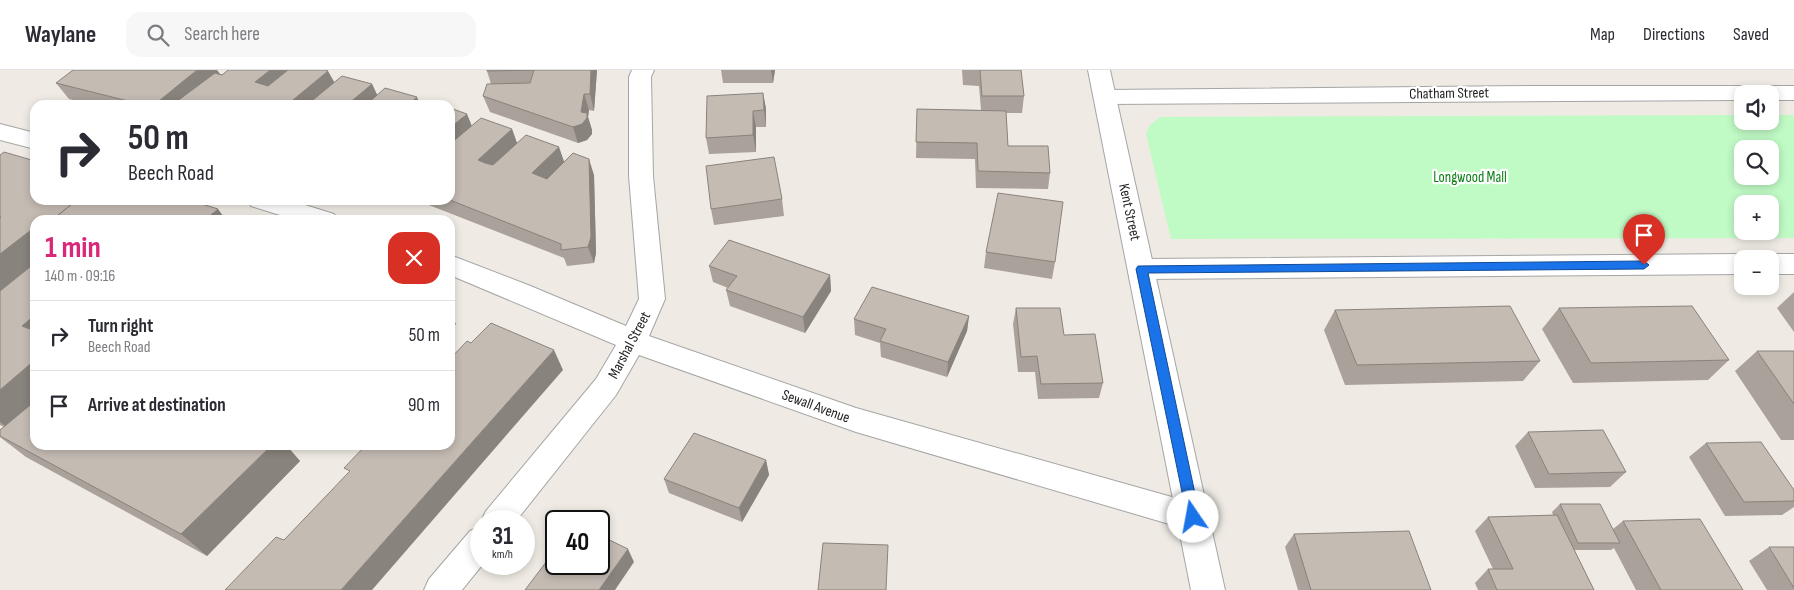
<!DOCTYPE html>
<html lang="en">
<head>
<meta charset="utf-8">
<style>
	body { margin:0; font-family:"Sofia Sans Condensed",sans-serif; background:#f7f7f7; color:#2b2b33; height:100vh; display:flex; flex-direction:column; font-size:19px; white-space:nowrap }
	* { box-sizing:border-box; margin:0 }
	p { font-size:16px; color:#7c7c81 }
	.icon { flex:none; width:28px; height:28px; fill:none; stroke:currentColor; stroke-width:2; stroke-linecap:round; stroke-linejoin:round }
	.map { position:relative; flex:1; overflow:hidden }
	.side { position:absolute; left:30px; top:145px; width:425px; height:235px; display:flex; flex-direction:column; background:#fff; border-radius:15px; box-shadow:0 2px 8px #0003 }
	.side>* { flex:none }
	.banner { position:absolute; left:30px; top:30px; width:425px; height:105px; border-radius:15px; box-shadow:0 2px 8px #0003; background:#fff; color:#2b2b33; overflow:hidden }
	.tools { position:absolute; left:1734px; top:15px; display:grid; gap:10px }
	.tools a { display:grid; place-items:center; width:45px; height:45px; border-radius:10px; background:#fff; box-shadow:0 2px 8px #0003; font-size:25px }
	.speed { position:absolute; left:470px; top:440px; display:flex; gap:10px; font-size:25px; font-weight:700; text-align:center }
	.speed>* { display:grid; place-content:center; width:65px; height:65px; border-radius:50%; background:#fff; box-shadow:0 2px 8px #0003; line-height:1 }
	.speed small { font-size:12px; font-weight:400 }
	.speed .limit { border:2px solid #111; border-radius:8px; background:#fff; color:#111 }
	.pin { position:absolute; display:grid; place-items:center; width:42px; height:42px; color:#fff; margin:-51px -21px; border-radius:50% 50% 50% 0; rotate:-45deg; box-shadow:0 0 5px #0007 }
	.pin .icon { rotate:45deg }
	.me { position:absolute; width:55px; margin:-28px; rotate:348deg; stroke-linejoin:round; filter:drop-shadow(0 0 4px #0008) }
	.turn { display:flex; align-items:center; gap:18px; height:105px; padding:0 15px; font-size:22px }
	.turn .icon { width:65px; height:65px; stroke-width:2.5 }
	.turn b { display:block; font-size:35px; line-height:42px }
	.round { display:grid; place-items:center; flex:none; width:52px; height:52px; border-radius:15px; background:#f7f7f7 }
	.headline { display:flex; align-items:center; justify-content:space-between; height:85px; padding:0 15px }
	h1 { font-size:30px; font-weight:700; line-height:38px; color:#db2777 }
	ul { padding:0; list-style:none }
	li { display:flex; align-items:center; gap:15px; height:70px; padding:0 15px; border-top:1px solid #e1e1e2 }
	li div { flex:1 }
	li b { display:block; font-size:19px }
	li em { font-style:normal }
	header { display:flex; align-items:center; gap:30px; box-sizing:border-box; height:70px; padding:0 25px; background:#fff; border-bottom:1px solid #e1e1e2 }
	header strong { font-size:24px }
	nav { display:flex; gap:28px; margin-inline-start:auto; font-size:18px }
	.search { width:350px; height:45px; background:#f7f7f7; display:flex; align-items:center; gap:12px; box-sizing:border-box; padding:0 18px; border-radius:15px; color:#7c7c81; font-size:19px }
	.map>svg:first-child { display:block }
	.park { fill:#c0fac5; fill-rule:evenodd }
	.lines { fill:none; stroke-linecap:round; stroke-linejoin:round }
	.minor-casing { stroke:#a5a5a5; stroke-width:2 }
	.tertiary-casing { stroke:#a5a5a5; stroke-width:2 }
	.minor { fill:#fff; fill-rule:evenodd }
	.tertiary { fill:#fff; fill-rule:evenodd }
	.wall { fill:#a9a19a }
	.shaded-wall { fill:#89837d }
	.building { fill:#c4bbb3; stroke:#89837d }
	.route { fill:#1a73e8; stroke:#114b97 }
	.labels { text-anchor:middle; stroke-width:4.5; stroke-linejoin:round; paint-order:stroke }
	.street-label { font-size:15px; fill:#1e1e1e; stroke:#fff }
	.park-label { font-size:15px; fill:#0a7e14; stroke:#fff }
</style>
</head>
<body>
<header>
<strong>Waylane</strong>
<div class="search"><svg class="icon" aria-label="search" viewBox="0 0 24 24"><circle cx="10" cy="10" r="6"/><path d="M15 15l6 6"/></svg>Search here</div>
<nav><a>Map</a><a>Directions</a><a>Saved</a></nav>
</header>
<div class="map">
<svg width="1794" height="520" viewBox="0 0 1794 520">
	<rect width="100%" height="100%" fill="#efebe4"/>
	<!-- park -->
	<path class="park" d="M1742 45V51H1770V45H1794V168L1171 169 1146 64 1149 56 1160 47ZM1742 79H1770V106H1742ZM1742 134H1770V161H1742Z"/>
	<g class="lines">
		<!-- minor casing -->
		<g class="minor-casing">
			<g id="minor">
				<path d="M632 0H654L651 7 653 106 665 229 649 266 856 338 1193 433 1204 437 1209 447 1204 457 1193 461 856 362 639 285 616 325 516 451H481L486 441 596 309 616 275 450 205V185L528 215 626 256 639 229 629 106V7Z"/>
				<path d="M1533 16H1794V30H1770V24H1742V30L1105 34 1097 32 1094 27 1097 22 1105 20Z"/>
				<path d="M0 54 35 63V79L0 70Z"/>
				<path d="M248 130H289L334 144 338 150H296L251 136Z"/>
				<path d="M1742 184 1752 189H1742V204L1142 209 1133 206 1129 199 1133 192 1142 189Z"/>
				<path d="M1770 184H1794V204H1770V189H1760Z"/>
				<path d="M481 456 483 494 462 520H424L429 509 470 461Z"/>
			</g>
		</g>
		<!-- tertiary casing -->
		<g class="tertiary-casing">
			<path id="tertiary" d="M1088 0H1110L1225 520H1191Z"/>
		</g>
		<!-- minor -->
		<use href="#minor" class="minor"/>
		<!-- tertiary -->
		<use href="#tertiary" class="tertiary"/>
	</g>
	<!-- wall -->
	<g class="wall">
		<path d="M487 0H597L594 41 589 40 588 47 592 60V64L587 70 578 73 490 42 483 26 491 14 487 1Z"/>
		<path d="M721 0H775L773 13H723Z"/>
		<path d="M962 0H1021L1024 26 1022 43H1006L1008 76 1050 103 1048 119 976 118 975 89 916 88 917 39 981 40 979 16 963 15Z"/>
		<path d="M220 4 334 12 372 14 377 25 420 35H91L69 29 56 13Z"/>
		<path d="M763 23 766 39V57H756V82L709 84 706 68Z"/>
		<path d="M472 56 512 59 517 73 594 105 596 183 594 193 567 196 564 188 416 130H450Z"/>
		<path d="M0 85 226 150H35V375H286L300 391 207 486 26 387 0 367V360L4 357 0 355Z"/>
		<path d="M782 129 784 146 714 155 711 139Z"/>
		<path d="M986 182 1055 192 1052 209 984 198Z"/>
		<path d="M709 196 830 205 831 221 805 263 730 236 726 220 728 218 713 212Z"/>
		<path d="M1794 222V262L1777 238Z"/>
		<path d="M1016 238 1064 265 1103 313 1099 328 1038 329 1035 302H1018L1013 254Z"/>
		<path d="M1559 238 1729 290 1708 310 1573 313 1542 259Z"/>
		<path d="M1335 240 1540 291 1523 311 1345 315 1324 260Z"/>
		<path d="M969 246 967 261 947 307 881 287 880 273 855 265 854 249Z"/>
		<path d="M1757 281H1794V370H1781L1735 301Z"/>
		<path d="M1528 362 1626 402 1610 417 1535 418 1515 376Z"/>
		<path d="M1706 373 1794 420V437L1782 445 1725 446 1689 387Z"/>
		<path d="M766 390 769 405 742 452 669 423 664 409Z"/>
		<path d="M1560 434 1613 459 1623 451 1743 520H1636L1614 478 1611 480H1574L1594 520H1478L1475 513 1488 499H1493L1475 461 1488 447 1553 445 1552 442Z"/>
		<path d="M1294 464 1431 520H1298L1285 477Z"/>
		<path d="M1769 477H1794V520H1767L1749 491Z"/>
	</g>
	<!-- shaded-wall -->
	<g class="shaded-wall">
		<path d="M197 0H217L221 5 186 35H154Z"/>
		<path d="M270 0H291L265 28 255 12Z"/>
		<path d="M591 0H597L594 41 590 24Z"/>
		<path d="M771 0H775L773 13Z"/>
		<path d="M328 1 337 17 316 35H296L293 30Z"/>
		<path d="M372 14 380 31 375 35H347Z"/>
		<path d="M763 23 766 39V57L764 40Z"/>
		<path d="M584 24 589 40 588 47 592 60V64L587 70 578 73 573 57 581 42Z"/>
		<path d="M417 27 420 35H408Z"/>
		<path d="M753 41 756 57V82L753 65Z"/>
		<path d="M467 44 474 61 450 81V58Z"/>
		<path d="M512 59 518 76 485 106 478 90Z"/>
		<path d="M559 77 565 94 538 120 532 103Z"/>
		<path d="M589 89 594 105 596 183 594 193 588 177Z"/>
		<path d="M218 139 226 150H205Z"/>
		<path d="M35 157V194L0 221V184Z"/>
		<path d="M830 205 831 221 805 263 803 247Z"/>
		<path d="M450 243 456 254 450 260Z"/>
		<path d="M35 245V269L22 256Z"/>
		<path d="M969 246 967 261 947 307 948 292Z"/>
		<path d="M554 280 563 300 372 520H341Z"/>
		<path d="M35 290V335L9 359 0 352V320Z"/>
		<path d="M272 375H286L300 391 207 486 181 464Z"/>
		<path d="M766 390 769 405 742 452 739 438Z"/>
		<path d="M628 479 634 492 615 520H599Z"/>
	</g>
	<!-- building -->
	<g class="building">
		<path d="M73 0H197L154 35H144L56 13Z"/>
		<path d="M228 0H270L255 12 268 16 288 0H325L328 1 293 30 308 34 342 6 372 14 347 35H172L215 3 222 5Z"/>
		<path d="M487 0H591L590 24H584L581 42 587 43V48L582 54 573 57 483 26 487 14 530 13 534 0 487 1Z"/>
		<path d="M980 0H1021L1024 26H982Z"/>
		<path d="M385 18 417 27 408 35H366Z"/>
		<path d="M763 23 764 40 753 41V65L706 68 707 26Z"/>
		<path d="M450 38 467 44 450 58Z"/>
		<path d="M917 39 1006 41 1008 76H1048L1050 103 978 101 977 73 916 72Z"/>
		<path d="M481 48 512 59 478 90 485 93 493 95 526 65 559 77 532 103 547 109 573 83 589 89 591 167 588 177 561 180V174L450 130V74Z"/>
		<path d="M4 82 35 91V130H77L52 150 47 148 44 150H35V157L0 184V147H1H0V85Z"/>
		<path d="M774 87 782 129 711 139 706 96Z"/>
		<path d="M998 123 1063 132 1055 192 986 182Z"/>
		<path d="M77 130H189L218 139 205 150H52Z"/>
		<path d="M729 170 830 205 803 247 726 220 737 206 709 196Z"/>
		<path d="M35 193V245L22 256 35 261V290L0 320V221Z"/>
		<path d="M872 217 969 246 948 292 880 271 886 259 854 249Z"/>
		<path d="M1510 236 1540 291 1357 295 1335 240Z"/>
		<path d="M1692 236 1729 290 1591 293 1559 238Z"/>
		<path d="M1016 238H1060L1064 265 1095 264 1103 313 1041 314 1037 286 1021 287Z"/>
		<path d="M491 253 554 280 341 520H225L276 467 284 470 350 401 344 398 366 375H450V289L467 271 471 273Z"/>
		<path d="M1757 281H1794V334Z"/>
		<path d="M35 331V375H272L181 464 0 366V360Z"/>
		<path d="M1603 360 1626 402 1549 404 1528 362Z"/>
		<path d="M694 363 766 390 739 438 664 409Z"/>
		<path d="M1761 372 1794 420V431L1744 432 1706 373Z"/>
		<path d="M1560 434H1600L1620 473H1578Z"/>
		<path d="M1557 445 1594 520H1497L1488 499H1513L1488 447Z"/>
		<path d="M1700 449 1743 520H1661L1623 451Z"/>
		<path d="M1409 461 1431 520H1311L1294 464Z"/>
		<path d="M599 465 628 479 599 520H525L556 479V494H599Z"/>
		<path d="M823 473 888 475 886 520H818Z"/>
		<path d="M1769 477H1794V518Z"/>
	</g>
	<!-- route -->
	<path class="route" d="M1644 191 1649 195 1644 199 1148 203 1200 447 1198 451 1193 453 1188 451 1136 199 1138 196Z"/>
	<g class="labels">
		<!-- street labels -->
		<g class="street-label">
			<text transform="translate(1449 23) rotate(-1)" y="5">Chatham Street</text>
			<text transform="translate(1130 142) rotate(78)" y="5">Kent Street</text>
			<text transform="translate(629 275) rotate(-62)" y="5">Marshal Street</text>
			<text transform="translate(816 336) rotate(20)" y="5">Sewall Avenue</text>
		</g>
		<!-- park labels -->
		<g class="park-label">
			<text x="1470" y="112">Longwood Mall</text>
		</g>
	</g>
</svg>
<div class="tools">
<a><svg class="icon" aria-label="sound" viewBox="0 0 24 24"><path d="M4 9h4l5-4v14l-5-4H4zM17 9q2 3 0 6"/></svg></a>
<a><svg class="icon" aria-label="search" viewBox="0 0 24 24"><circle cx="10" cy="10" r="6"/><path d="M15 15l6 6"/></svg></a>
<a>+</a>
<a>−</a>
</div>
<div class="speed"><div>31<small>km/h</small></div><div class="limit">40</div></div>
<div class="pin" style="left:1644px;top:195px;background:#d93025"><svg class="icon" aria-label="arrive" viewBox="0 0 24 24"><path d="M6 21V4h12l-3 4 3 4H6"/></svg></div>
<svg class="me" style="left:1193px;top:447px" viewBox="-20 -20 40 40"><circle r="19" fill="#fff"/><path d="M0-13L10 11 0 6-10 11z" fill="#1a73e8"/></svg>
<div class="banner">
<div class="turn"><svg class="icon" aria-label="right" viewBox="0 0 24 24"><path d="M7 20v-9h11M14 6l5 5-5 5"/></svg><div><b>50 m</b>Beech Road</div></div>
</div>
<section class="side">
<div class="headline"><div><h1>1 min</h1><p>140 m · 09:16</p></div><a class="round" style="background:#d93025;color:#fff"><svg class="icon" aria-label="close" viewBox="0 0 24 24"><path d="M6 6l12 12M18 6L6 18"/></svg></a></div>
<ul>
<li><svg class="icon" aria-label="right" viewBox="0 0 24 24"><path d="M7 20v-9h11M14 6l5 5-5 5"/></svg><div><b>Turn right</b><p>Beech Road</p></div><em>50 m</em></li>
<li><svg class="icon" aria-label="arrive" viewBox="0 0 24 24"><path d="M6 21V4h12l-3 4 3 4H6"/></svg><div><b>Arrive at destination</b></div><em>90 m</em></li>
</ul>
</section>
</div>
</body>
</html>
